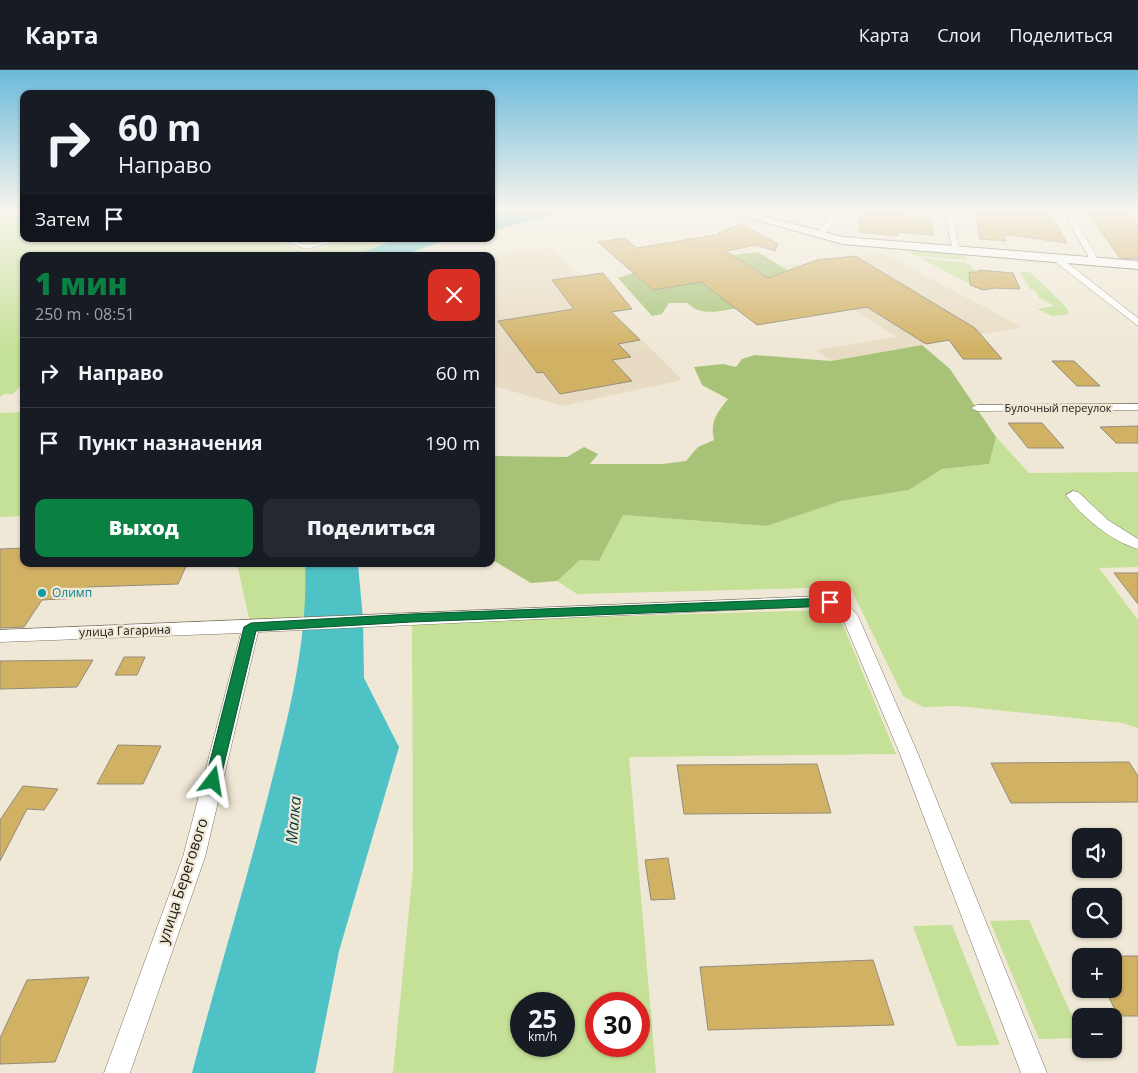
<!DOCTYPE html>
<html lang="ru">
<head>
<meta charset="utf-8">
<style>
	body { margin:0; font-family:"Open Sans",sans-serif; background:#242831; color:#f1f3f6; height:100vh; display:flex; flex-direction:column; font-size:19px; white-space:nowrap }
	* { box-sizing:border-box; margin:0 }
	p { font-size:16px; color:#9ea1a6 }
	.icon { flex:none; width:28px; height:28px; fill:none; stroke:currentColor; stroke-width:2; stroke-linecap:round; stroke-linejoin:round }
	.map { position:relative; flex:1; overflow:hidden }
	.details { position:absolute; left:20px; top:182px; width:475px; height:315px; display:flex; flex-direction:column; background:#171b24; border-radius:10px; box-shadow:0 1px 4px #0004 }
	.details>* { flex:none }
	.banner { position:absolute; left:20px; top:20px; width:475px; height:152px; border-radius:10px; box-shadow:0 1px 4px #0004; background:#171b24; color:#f1f3f6; overflow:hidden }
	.controls { position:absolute; left:1072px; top:758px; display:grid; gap:10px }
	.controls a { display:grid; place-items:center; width:50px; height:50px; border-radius:10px; background:#171b24; box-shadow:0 1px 4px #0004; font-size:25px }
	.speed { position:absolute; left:510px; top:922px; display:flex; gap:10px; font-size:25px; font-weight:700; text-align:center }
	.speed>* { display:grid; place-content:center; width:65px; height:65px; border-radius:50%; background:#171b24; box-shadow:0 1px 4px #0004; line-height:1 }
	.speed small { font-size:12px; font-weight:400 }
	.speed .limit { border:8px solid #d22; background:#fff; color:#111 }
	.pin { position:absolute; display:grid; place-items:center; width:42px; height:42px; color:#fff; margin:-21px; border-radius:10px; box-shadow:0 2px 8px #0006 }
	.me { position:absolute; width:55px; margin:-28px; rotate:14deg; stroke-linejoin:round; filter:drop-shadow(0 0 4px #0008) }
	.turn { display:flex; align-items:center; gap:18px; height:105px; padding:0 15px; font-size:22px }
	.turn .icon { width:65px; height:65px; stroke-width:2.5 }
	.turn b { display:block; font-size:35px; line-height:42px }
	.then { display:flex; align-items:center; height:48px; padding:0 15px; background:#0003; gap:10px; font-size:19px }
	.round { display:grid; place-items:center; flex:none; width:52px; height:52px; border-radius:10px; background:#242831 }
	.head { display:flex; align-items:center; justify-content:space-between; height:85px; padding:0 15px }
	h1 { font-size:30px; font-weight:800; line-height:38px; color:#0b8043 }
	.cta { display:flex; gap:10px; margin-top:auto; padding:10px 15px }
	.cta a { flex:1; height:58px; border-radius:10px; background:#0b8043; color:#fff; font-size:20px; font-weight:800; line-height:58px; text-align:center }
	.cta a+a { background:#242831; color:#f1f3f6 }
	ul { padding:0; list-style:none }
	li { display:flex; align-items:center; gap:15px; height:70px; padding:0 15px; border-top:1px solid #363941 }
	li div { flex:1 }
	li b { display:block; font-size:19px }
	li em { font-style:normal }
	header { display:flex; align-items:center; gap:30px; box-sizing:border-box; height:70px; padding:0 25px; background:#171b24; border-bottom:1px solid #363941 }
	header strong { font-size:24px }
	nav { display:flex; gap:28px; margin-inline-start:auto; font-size:18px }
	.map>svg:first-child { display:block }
	.built { fill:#e7dcc3 }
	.green { fill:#c5e097; fill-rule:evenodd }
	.forest { fill:#a8c378 }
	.water { fill:#4fc2c6 }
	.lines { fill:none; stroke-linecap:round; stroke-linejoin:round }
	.river { fill:#4fc2c6; fill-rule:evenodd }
	.building { fill:#d1b164; stroke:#948c7c }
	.street-casing { stroke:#7a7363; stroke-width:1 }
	.secondary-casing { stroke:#7a7363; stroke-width:2 }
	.street { fill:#fff; fill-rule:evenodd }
	.secondary { fill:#fff; fill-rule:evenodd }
	.route { fill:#0b8043; stroke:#07532c }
	.culture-dot { fill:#0f9aa8; stroke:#f0e8d6; stroke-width:2 }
	.labels { text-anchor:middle; stroke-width:4.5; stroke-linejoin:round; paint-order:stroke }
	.far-street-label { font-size:11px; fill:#1c1913; stroke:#f0e8d6 }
	.culture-label { font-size:12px; fill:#0d838f; stroke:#f0e8d6; text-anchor:start }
	.street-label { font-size:12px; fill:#1c1913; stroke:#f0e8d6 }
	.near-street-label { font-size:15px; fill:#1c1913; stroke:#f0e8d6 }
	.near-water-label { font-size:16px; font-style:italic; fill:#073e40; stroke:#f0e8d6 }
</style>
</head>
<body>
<header>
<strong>Карта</strong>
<nav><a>Карта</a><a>Слои</a><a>Поделиться</a></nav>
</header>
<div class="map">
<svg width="1138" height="1003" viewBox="0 0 1138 1003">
	<rect width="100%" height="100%" fill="#f0e8d6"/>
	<!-- built -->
	<g class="built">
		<path d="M551 178 604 232 682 310 562 336 491 315V186Z"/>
		<path d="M884 184 1022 257 831 291 816 280 897 267 782 196 854 186Z"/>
	</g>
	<!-- green -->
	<g class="green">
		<path d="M0 139H24V169H271L305 182 353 169H397L369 180 343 186H24V312L13 324H4L0 327Z"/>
		<path d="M909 181 964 185 968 190 916 186Z"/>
		<path d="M920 188 969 193 973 199 979 200V202H969L970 214Z"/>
		<path d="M1020 202H1030L1066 237 1069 244 1052 246 1037 239 1055 236 1038 227 1035 220H1031Z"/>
		<path d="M24 342V446L0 447V343Z"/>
		<path d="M996 367 1029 403 1138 402V497L1099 498 1138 550V658L1122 653 957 636 923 637 903 626 850 517 577 524 557 511 580 490 599 491 623 445 767 456 841 431 909 420 942 399 989 394Z"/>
		<path d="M237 494H305L306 544 298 548 251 557Z"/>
		<path d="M821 540 836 544 843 555 896 684 629 687 656 1003H393L413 799 412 553ZM521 934H564V976H521ZM596 934H639V976H596Z"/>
		<path d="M1029 850 1081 966V968L1039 969 990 851Z"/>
		<path d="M952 855 1000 975 957 976 913 856Z"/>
	</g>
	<!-- forest -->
	<g class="forest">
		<path d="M758 182 838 231 783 206 708 218 720 227 729 226 743 237C724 240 702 248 687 233H669L662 244 652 246 618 208 634 203 653 220 678 216 662 194Z"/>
		<path d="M922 275 950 299 996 367 989 394 942 399 909 420 841 431 767 456 623 445 599 491 580 490 557 511 531 513 491 489V381L496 386 567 387 584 377 598 384 590 394H662L686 391 698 377 714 370C710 352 716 344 728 329L702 315 694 297 723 294 736 297 742 289 755 285 831 291Z"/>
	</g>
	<!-- water -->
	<g class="water">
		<path d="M491 139H556L491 156Z"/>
		<path d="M397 169H449L401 186H343L369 180Z"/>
		<path d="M305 494H358L363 549 364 608 399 677 339 881 315 1003H192C217 906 247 811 271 714 290 641 308 569 305 494Z"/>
	</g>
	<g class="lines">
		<!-- river -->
		<path class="river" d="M536 139H564L562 142 491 161V151Z"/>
	</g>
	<!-- building -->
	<g class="building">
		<path d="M869 139H908L909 147 930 148 934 165 898 162 897 166 859 162V141L868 142Z"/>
		<path d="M975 139H1047L1067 173 1003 164 1006 171 980 169Z"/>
		<path d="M1085 139H1125L1138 155V189L1120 188Z"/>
		<path d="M741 154 778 174 775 181 756 175 726 181 768 208 817 190 855 186 975 258 1002 289H963L949 270 926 274 867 237 757 255 701 212 653 220 598 172 624 168 637 178 721 164 718 163Z"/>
		<path d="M979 200 1013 203 1020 219 995 218 983 220 970 215 969 202H979Z"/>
		<path d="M603 203 632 239 611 242 640 270 618 274 631 287 612 290 632 311 560 324 543 302 537 303 498 251 574 239 552 210Z"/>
		<path d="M1052 291H1074L1100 316H1077Z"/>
		<path d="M1008 353H1042L1064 378H1028Z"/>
		<path d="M1138 356V373H1116L1100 357Z"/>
		<path d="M24 478V494H187L178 514 88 517 80 528 42 530 24 557 0 558V479Z"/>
		<path d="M1114 503H1138V534Z"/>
		<path d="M124 587H145L137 605H115Z"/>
		<path d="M93 590 77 617 0 619V591Z"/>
		<path d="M118 675 161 676 143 714H97Z"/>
		<path d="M1129 692 1138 706V732L1011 733 991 693Z"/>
		<path d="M817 694 831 743 684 744 677 695Z"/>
		<path d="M23 716 58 719 44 740 27 739 0 791V750Z"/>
		<path d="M668 788 675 829 651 830 645 790Z"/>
		<path d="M1114 886H1138V946H1118L1105 919H1114Z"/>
		<path d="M873 890 894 955 708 960 700 897Z"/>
		<path d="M89 907 55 992 0 994V968L27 910Z"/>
	</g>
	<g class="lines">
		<!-- street casing -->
		<g class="street-casing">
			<g id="street">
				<path d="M827 139H835L834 151 822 167H816L815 165 826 151Z"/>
				<path d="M944 139H951L960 183 953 181Z"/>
				<path d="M1062 139H1069L1099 191 1098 193 1091 191Z"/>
				<path d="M280 169C290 168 298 174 307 174 319 175 331 166 342 170L306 179Z"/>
				<path d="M1054 187H1060L1138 248V256L1054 191Z"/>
				<path d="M1138 334V340L977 341 971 338 977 335Z"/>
				<path d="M1073 421 1078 422 1108 450 1138 469V479C1111 471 1082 447 1066 425Z"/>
				<path d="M822 526 845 531 858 546 918 684 1047 1003H1021L900 684 843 549 834 539 822 536 258 562 205 787 130 1003H104L183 787 241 563 0 572V560Z"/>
			</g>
		</g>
		<!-- secondary casing -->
		<g class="secondary-casing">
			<path id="secondary" d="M717 139H736L843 167 1138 191V199L843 174Z"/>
		</g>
		<!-- street -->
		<use href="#street" class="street"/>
		<!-- secondary -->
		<use href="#secondary" class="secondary"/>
	</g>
	<!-- sky -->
	<linearGradient id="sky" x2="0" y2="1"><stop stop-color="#6bbada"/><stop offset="0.5" stop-color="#f8f5ed"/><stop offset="1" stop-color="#f8f5ed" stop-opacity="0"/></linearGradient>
	<rect width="1138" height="280" fill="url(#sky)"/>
	<!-- route -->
	<path class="route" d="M830 528 836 532 830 536 411 552 256 561 220 711 218 715 213 717 208 715 205 711 244 557 251 553 411 544Z"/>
	<!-- markers -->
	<circle class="culture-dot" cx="42" cy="523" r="5"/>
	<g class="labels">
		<!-- far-street labels -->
		<g class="far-street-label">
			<text x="1058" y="342">Булочный переулок</text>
		</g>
		<!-- culture labels -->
		<g class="culture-label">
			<text x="52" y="527">Олимп</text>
		</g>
		<!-- street labels -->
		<g class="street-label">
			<text transform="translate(125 561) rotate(-2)" y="4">улица Гагарина</text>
		</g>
		<!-- near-street labels -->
		<g class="near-street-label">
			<text transform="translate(183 811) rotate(-72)" y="5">улица Берегового</text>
		</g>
		<!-- near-water labels -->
		<g class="near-water-label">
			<text transform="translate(293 750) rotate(-85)" y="6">Малка</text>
		</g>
	</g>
</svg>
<div class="controls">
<a><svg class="icon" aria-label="sound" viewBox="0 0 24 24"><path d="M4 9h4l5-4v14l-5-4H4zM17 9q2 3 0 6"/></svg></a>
<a><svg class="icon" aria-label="search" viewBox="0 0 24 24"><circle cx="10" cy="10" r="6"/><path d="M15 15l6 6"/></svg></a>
<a>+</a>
<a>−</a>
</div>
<div class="speed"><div>25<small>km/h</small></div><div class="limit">30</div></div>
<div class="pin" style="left:830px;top:532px;background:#d93025"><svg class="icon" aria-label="arrive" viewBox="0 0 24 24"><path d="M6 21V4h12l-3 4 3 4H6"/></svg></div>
<svg class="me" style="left:213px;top:711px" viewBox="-20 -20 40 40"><path d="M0-17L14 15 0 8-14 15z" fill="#0b8043" stroke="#fff" stroke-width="4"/></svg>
<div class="banner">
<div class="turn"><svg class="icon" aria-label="right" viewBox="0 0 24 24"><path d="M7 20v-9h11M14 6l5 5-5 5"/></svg><div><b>60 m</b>Направо</div></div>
<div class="then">Затем<svg class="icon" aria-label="arrive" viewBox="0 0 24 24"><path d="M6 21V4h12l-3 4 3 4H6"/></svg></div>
</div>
<section class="details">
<div class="head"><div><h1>1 мин</h1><p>250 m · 08:51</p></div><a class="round" style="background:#d93025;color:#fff"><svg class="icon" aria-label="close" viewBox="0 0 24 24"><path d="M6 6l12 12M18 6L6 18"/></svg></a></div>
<ul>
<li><svg class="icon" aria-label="right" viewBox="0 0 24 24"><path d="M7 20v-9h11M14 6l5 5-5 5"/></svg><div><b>Направо</b></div><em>60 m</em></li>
<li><svg class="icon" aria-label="arrive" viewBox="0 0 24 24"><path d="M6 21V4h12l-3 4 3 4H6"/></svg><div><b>Пункт назначения</b></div><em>190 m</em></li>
</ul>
<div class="cta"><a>Выход</a><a>Поделиться</a></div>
</section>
</div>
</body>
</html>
